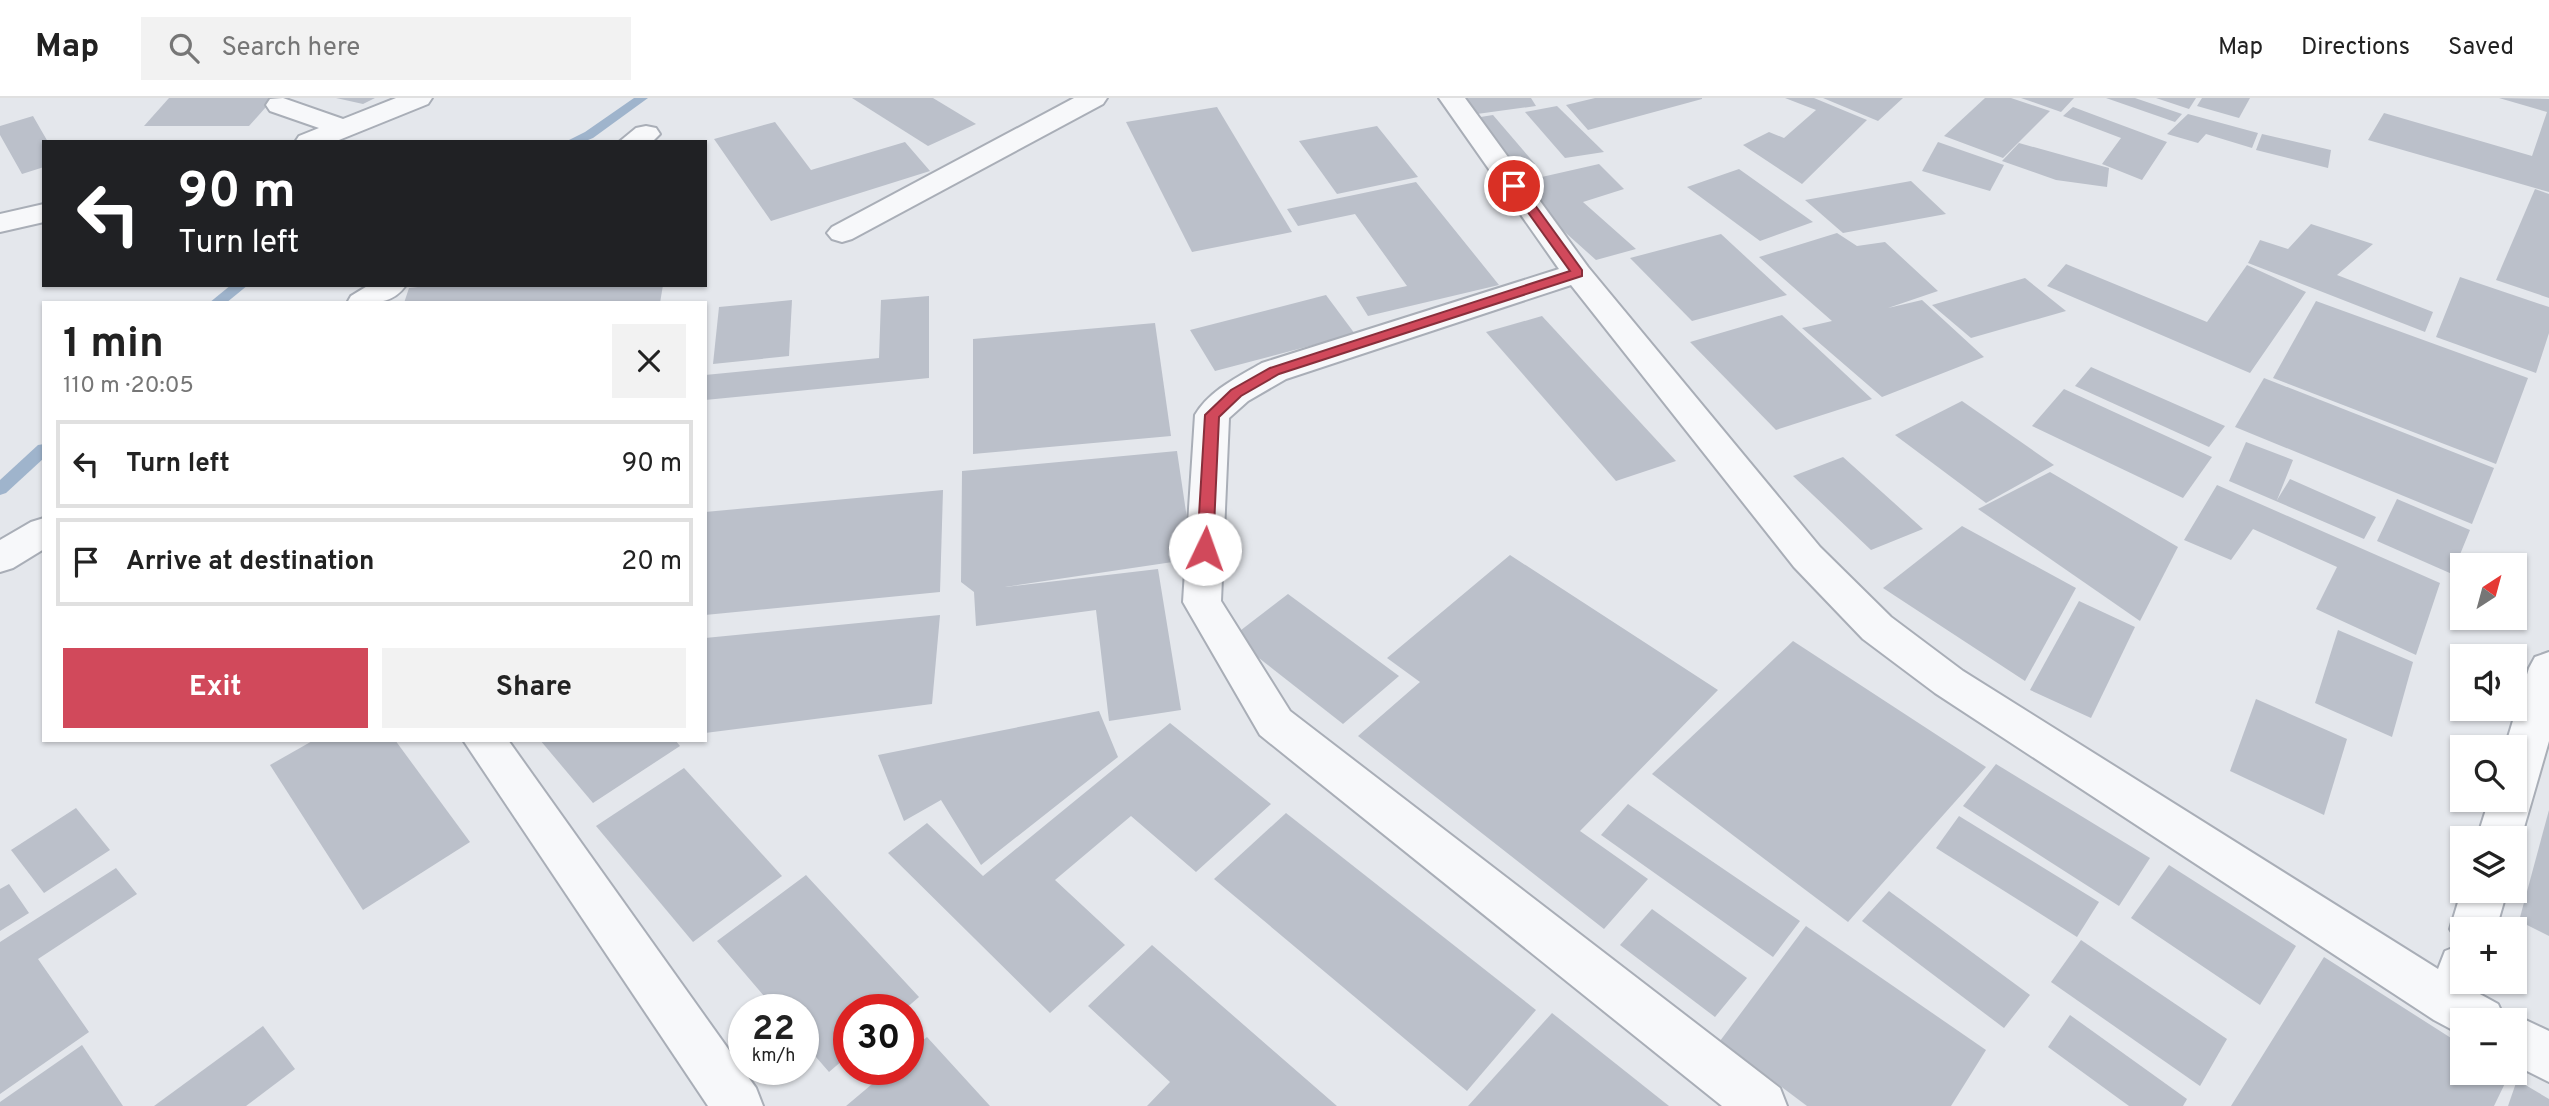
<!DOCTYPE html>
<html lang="en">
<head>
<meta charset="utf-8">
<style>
	body { margin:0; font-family:Overpass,sans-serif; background:#f2f2f2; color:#222; height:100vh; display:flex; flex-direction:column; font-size:26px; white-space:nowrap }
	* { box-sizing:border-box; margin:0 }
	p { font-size:23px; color:#767676 }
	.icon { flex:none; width:38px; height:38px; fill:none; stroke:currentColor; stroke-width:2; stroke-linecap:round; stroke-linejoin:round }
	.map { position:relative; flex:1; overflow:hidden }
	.details { position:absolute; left:42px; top:203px; width:665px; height:441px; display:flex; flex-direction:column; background:#fff; border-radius:0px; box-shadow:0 2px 5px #0004 }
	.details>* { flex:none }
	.hud { position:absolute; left:42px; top:42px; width:665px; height:147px; border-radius:0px; box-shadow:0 2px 5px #0004; background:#202124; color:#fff; overflow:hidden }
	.needle { width:46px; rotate:36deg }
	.controls { position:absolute; left:2450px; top:455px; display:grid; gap:14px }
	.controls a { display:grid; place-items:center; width:77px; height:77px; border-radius:0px; background:#fff; box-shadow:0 2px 5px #0004; font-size:35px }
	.speed { position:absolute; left:728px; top:896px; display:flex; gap:14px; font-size:35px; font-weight:700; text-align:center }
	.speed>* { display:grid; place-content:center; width:91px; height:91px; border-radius:50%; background:#fff; box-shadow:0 2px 5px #0004; line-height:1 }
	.speed small { font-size:18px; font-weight:400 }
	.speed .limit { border:10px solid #d22; background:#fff; color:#111 }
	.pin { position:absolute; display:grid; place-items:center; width:60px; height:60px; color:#fff; margin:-30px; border:4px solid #fff; border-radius:50%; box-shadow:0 2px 7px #0007 }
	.me { position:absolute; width:77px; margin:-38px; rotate:3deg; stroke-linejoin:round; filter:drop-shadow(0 0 5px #0008) }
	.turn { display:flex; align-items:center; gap:24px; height:147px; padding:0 21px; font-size:32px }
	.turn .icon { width:91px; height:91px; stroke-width:2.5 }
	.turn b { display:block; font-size:49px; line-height:60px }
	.round { display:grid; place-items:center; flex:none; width:74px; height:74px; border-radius:0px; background:#f2f2f2 }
	.summary { display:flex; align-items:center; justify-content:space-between; height:119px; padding:0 21px }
	h1 { font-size:42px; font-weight:700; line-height:52px }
	.cta { display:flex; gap:14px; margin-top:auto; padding:14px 21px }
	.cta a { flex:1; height:80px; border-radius:0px; background:#d1495b; color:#fff; font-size:28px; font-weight:700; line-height:80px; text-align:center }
	.cta a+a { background:#f2f2f2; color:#222 }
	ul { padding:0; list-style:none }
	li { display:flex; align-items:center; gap:21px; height:88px; margin:0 14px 10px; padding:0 7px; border:4px solid #e0e0e0; border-radius:0px }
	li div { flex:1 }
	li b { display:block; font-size:26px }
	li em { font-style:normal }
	header { display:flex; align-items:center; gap:42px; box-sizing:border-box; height:98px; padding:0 35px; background:#fff; border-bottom:2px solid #e0e0e0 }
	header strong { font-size:33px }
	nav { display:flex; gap:38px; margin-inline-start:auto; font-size:24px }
	.search { width:490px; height:63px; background:#f2f2f2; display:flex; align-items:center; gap:18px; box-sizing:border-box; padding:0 24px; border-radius:0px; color:#767676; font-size:26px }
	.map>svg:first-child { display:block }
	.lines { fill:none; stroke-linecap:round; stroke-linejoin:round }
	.stream { fill:#9fb4cc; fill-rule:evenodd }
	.building { fill:#bbc0ca }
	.minor-casing { stroke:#a9aeb7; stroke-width:4 }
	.minor { fill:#f7f8fa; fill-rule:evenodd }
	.route { fill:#d1495b; stroke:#882f3b; stroke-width:2 }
</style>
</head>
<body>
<header>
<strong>Map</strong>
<div class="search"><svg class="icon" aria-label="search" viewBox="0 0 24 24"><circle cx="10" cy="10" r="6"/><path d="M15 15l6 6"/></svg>Search here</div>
<nav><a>Map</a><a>Directions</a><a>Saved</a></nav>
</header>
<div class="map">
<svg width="2549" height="1008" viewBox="0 0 2549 1008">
	<rect width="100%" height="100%" fill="#e4e7ec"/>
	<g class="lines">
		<!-- stream -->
		<g class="stream">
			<path d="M634 0H648L593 40 583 44H565L585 34Z"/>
			<path d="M231 187H248L226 205H209Z"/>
			<path d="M44 346V360L6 395 0 397V382L38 347Z"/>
		</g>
	</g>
	<!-- building -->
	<g class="building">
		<path d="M169 0H274L249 28H144Z"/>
		<path d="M336 0H375L363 6Z"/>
		<path d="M852 0H933L976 26 928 48Z"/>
		<path d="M1440 0H1531L1536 8 1455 19Z"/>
		<path d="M1595 0H1702V1L1588 32 1566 7Z"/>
		<path d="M1785 0H1814L1867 22 1802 86 1743 47 1769 34 1784 40 1816 12Z"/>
		<path d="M1823 0H1903L1878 23Z"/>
		<path d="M1985 0H2011L2050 13 2003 60 1944 38Z"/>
		<path d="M2021 0H2074L2061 14Z"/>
		<path d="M2106 0H2135L2182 16 2175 24Z"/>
		<path d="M2156 0H2196L2189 11Z"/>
		<path d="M2202 0H2250L2239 20 2197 8Z"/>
		<path d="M2499 0 2549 1V94L2368 42 2384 15 2532 58 2547 14Z"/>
		<path d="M1557 8 1604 54 1565 60 1525 14Z"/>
		<path d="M1217 9 1292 134 1192 154 1126 24Z"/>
		<path d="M2073 9 2167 44 2142 82 2102 66 2121 40 2063 18Z"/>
		<path d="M2188 16 2258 35 2252 50 2206 36 2198 45 2167 36Z"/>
		<path d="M1493 17 1535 66 1503 73 1456 23Z"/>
		<path d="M33 18 48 44H44V69L22 76 0 37V28Z"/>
		<path d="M775 24 811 72 905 44 930 73 771 123 714 41Z"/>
		<path d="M1377 28 1418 79 1337 96 1299 43Z"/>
		<path d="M2262 36 2331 52 2328 70 2256 52Z"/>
		<path d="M1938 44 2004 67 1990 93 1922 73Z"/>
		<path d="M2019 45 2109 70 2107 89 2056 82 2002 63Z"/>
		<path d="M1599 66 1624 91 1583 104 1636 151 1596 162 1511 86Z"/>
		<path d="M1739 71 1813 124 1760 143 1687 89Z"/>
		<path d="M1911 83 1946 116 1843 135 1805 102Z"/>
		<path d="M1416 84 1499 187 1368 218 1356 199 1407 188 1355 116 1298 128 1287 111Z"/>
		<path d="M2535 91 2549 96V200L2496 182Z"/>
		<path d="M2311 126 2373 146 2337 177 2433 214 2425 234 2248 165 2260 142 2288 151Z"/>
		<path d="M1837 135 1857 148 1885 144 1938 193 1888 210 1922 202 1984 259 1882 299 1802 230 1832 223 1759 159Z"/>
		<path d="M1721 136 1787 197 1692 223 1630 160Z"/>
		<path d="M2066 166 2207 224 2247 167 2306 194 2250 275 2047 188Z"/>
		<path d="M2460 179 2549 209V235L2536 275 2436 239Z"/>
		<path d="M2025 180 2066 213 1971 240 1932 207Z"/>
		<path d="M436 187H663L660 205H404L409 190Z"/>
		<path d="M1326 197 1355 236 1215 273 1190 232Z"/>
		<path d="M929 198V280L705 302V277L879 260 881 202Z"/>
		<path d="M792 202 789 258 713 266 719 209Z"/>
		<path d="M2316 203 2528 280 2496 366 2273 280Z"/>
		<path d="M1782 217 1872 301 1776 332 1690 244Z"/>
		<path d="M1542 218 1676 363 1616 383 1486 234Z"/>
		<path d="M1155 225 1171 338 973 356V241Z"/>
		<path d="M2091 269 2225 328 2209 349 2075 288Z"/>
		<path d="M2264 280 2494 370 2472 426 2235 329Z"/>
		<path d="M2064 291 2212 359 2183 400 2032 328Z"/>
		<path d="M1962 303 2054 367 1986 405 1895 337Z"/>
		<path d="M2246 344 2293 362 2277 402 2290 381 2376 419 2364 441 2229 383Z"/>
		<path d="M1177 353 1193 461 1005 489 1158 471 1181 612 1109 623 1096 512 976 528 974 494 961 484 962 373Z"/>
		<path d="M1843 359 1923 431 1871 452 1793 378Z"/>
		<path d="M2050 374 2178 449 2140 523 1978 411Z"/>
		<path d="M2217 387 2440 485 2416 557 2316 511 2337 469 2253 431 2231 462 2184 442Z"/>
		<path d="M943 392 940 494 705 517V414Z"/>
		<path d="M2397 401 2470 432 2452 476 2377 443Z"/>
		<path d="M1962 428 2076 490 2025 583 1883 490Z"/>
		<path d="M1510 457 1718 592 1580 733 1648 781 1604 831 1358 638 1420 584 1387 560Z"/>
		<path d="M1288 496 1399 578 1343 626 1232 539Z"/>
		<path d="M2079 503 2135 529 2091 620 2030 592Z"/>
		<path d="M940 517 932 606 705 635V540Z"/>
		<path d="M2338 532 2413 564 2392 639 2315 605Z"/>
		<path d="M1793 543 1986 669 1848 824 1652 676Z"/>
		<path d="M2256 601 2347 641 2324 717 2230 673Z"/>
		<path d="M1099 613 1118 659 981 767 941 702 904 723 878 657Z"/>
		<path d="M1170 625 1271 706 1196 774 1131 718 1055 782 1125 847 1050 915 888 755 927 725 983 778Z"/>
		<path d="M314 642H395L470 744 363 812 270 667Z"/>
		<path d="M540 642H675L680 648 593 705Z"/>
		<path d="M1996 666 2150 760 2119 808 1963 708Z"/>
		<path d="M684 670 782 778 693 844 596 728Z"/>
		<path d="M1628 706 1800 823 1773 859 1601 737Z"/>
		<path d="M76 710 110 752 44 795 11 752Z"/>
		<path d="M2549 712V838L2519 823Z"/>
		<path d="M1286 715 1536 912 1467 993 1214 781Z"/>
		<path d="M1959 718 2099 804 2077 839 1936 750Z"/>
		<path d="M2169 767 2296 848 2260 907 2131 820Z"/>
		<path d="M116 770 137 796 38 861 89 934 0 996V844Z"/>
		<path d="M806 777 919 899 904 912H849V957L829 974 803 944V912H776L717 843Z"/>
		<path d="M9 786 29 815 0 833V791Z"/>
		<path d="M1889 793 2030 897 2004 930 1862 823Z"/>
		<path d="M1652 811 1747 880 1715 919 1620 847Z"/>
		<path d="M1806 828 1986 952 1951 1008H1807L1720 943Z"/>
		<path d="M2081 842 2227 941 2200 988 2051 884Z"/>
		<path d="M1152 847 1337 1008H1147L1170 984 1088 908Z"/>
		<path d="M2324 859 2462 947V975H2505L2509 977 2494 1008H2231Z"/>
		<path d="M1552 915 1669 1008H1468Z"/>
		<path d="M2070 917 2187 1001 2183 1008H2129L2048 949Z"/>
		<path d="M263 928 295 971 246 1008H154Z"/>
		<path d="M927 939 990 1008H846L890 971H908V955Z"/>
		<path d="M82 947 123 1008H0V1004Z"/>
		<path d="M2517 982 2549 1001V1008H2508Z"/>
	</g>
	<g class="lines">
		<!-- minor casing -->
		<g class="minor-casing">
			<g id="minor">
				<path d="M283 0 343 21 396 0H432L428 6 334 44H295L299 38 319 30 270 13 266 7 270 1Z"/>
				<path d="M1074 0H1107L1103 6 852 141 842 144 832 141 827 135 832 129Z"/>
				<path d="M1439 0H1465L1588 169 1820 449 1891 519 1963 573 2438 871 2445 853 2460 847 2450 831 2462 791 2507 793 2496 831H2462V884H2481L2478 895 2498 906 2505 921 2515 917 2549 933V984L2515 967V922H2462V937L2434 922 1935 595 1863 541 1794 469 1571 187 1286 281 1248 303 1229 320 1221 503 1290 613 1780 990 1787 1008H1722L1260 637 1183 504 1195 317C1210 292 1238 279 1262 265L1559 171Z"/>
				<path d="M646 28 656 30 660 36 652 44H619L636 30Z"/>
				<path d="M44 106V124L0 134V116Z"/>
				<path d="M369 187H406C392 208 369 205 347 205L351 198Z"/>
				<path d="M44 420V451L13 470 0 474V442L31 424Z"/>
				<path d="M2549 554V643L2521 740 2515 753V740H2477L2489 702H2515V649H2505L2529 570 2535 559Z"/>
				<path d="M463 642H508L756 990 763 1008H708Z"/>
			</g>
		</g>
		<!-- minor -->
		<use href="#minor" class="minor"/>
	</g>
	<!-- route -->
	<path class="route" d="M1514 84 1519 85 1582 172V178L1279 276 1241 298 1219 319 1213 451 1210 455H1199L1197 451 1205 317 1231 292 1270 270 1570 173 1509 88Z"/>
</svg>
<div class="controls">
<a><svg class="needle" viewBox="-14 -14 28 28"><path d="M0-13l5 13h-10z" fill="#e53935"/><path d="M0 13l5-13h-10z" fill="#767676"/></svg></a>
<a><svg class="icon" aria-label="sound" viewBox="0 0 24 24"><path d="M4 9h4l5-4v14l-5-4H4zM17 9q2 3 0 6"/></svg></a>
<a><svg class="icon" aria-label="search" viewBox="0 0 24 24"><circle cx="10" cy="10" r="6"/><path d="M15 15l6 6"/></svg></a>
<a><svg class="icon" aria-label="layers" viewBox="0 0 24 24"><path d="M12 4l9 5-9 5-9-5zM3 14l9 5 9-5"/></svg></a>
<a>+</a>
<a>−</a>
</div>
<div class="speed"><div>22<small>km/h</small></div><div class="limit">30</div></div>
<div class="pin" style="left:1514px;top:88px;background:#d93025"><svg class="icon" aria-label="arrive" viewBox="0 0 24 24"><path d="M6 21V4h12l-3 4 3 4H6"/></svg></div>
<svg class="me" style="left:1205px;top:451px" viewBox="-20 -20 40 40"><circle r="19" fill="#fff"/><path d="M0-13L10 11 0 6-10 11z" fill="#d1495b"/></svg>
<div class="hud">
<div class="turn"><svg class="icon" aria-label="left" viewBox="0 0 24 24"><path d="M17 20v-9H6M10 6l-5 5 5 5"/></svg><div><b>90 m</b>Turn left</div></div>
</div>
<section class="details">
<div class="summary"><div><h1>1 min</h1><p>110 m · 20:05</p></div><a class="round"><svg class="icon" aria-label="close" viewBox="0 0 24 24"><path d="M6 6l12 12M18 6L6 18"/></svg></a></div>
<ul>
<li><svg class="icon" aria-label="left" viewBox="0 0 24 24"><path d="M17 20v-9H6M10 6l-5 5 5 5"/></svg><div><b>Turn left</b></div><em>90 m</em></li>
<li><svg class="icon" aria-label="arrive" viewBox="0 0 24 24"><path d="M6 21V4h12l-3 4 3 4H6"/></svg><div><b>Arrive at destination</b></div><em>20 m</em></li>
</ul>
<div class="cta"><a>Exit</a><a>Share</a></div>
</section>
</div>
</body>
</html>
